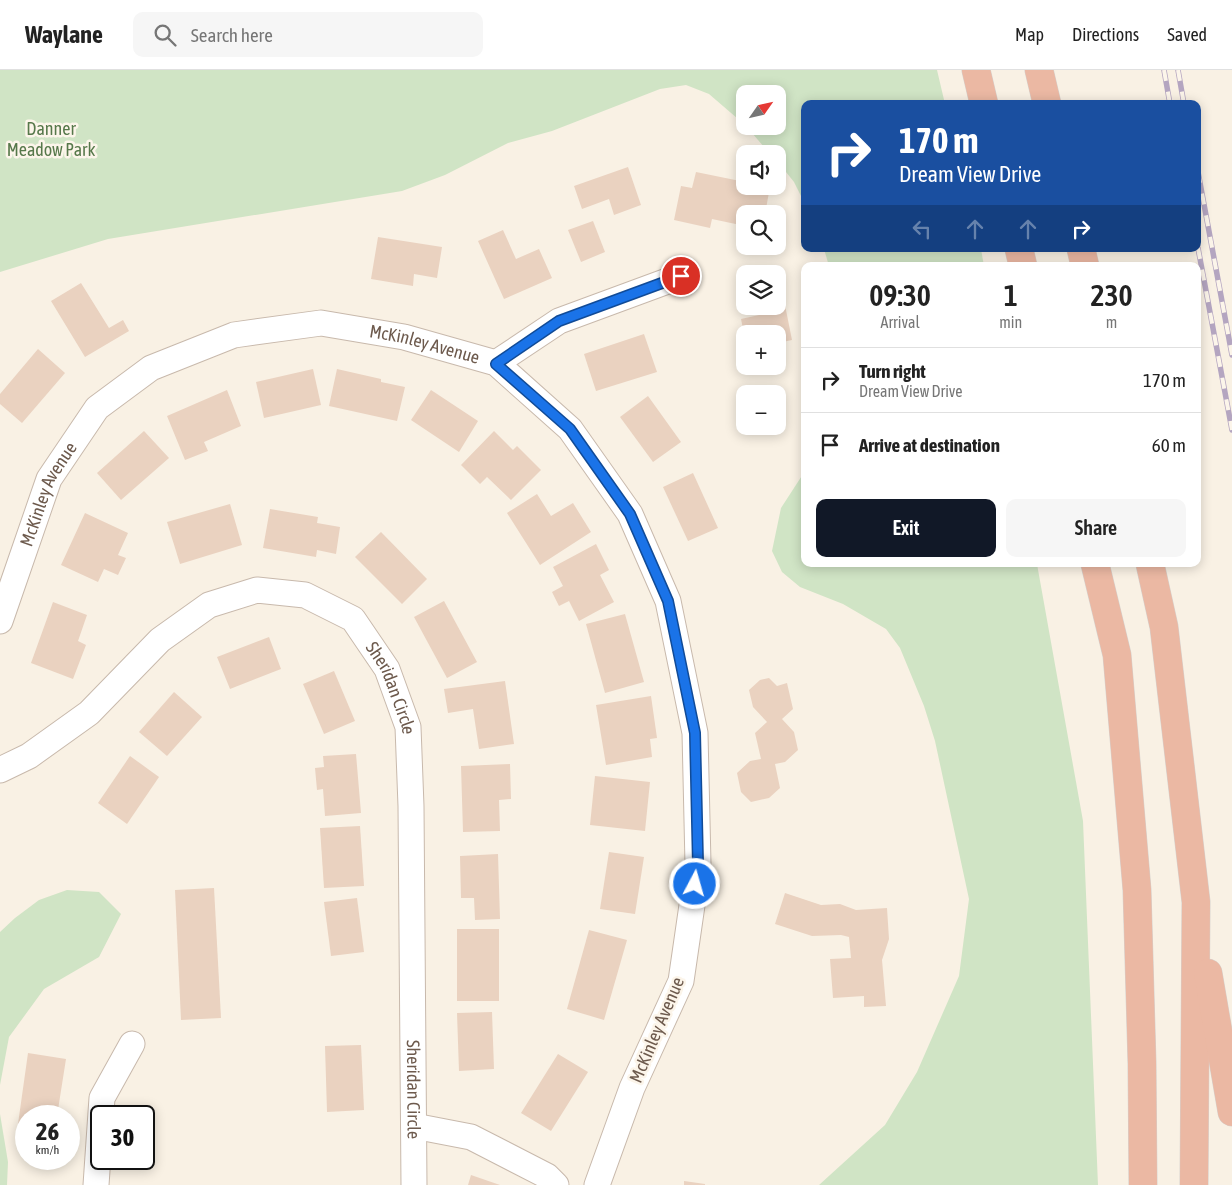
<!DOCTYPE html>
<html lang="en">
<head>
<meta charset="utf-8">
<style>
	body { margin:0; font-family:"Asap Condensed",sans-serif; background:#f6f6f6; color:#222; height:100vh; display:flex; flex-direction:column; font-size:19px; white-space:nowrap }
	* { box-sizing:border-box; margin:0 }
	p { font-size:16px; color:#767676 }
	.icon { flex:none; width:28px; height:28px; fill:none; stroke:currentColor; stroke-width:2; stroke-linecap:round; stroke-linejoin:round }
	.map { position:relative; flex:1; overflow:hidden }
	.sheet { position:absolute; left:801px; top:192px; width:400px; height:305px; display:flex; flex-direction:column; background:#fff; border-radius:10px; box-shadow:0 2px 12px #0003 }
	.sheet>* { flex:none }
	.top-card { position:absolute; left:801px; top:30px; width:400px; height:152px; border-radius:10px; box-shadow:0 2px 12px #0003; background:#1a4fa0; color:#fff; overflow:hidden }
	.needle { width:32px; rotate:56deg }
	.controls { position:absolute; left:736px; top:15px; display:grid; gap:10px }
	.controls a { display:grid; place-items:center; width:50px; height:50px; border-radius:10px; background:#fff; box-shadow:0 2px 12px #0003; font-size:25px }
	.speed { position:absolute; left:15px; top:1035px; display:flex; gap:10px; font-size:25px; font-weight:700; text-align:center }
	.speed>* { display:grid; place-content:center; width:65px; height:65px; border-radius:50%; background:#fff; box-shadow:0 2px 12px #0003; line-height:1 }
	.speed small { font-size:12px; font-weight:400 }
	.speed .limit { border:2px solid #111; border-radius:8px; background:#fff; color:#111 }
	.pin { position:absolute; display:grid; place-items:center; width:42px; height:42px; color:#fff; margin:-21px; border:2px solid #fff; border-radius:50%; box-shadow:0 1px 5px #0007 }
	.me { position:absolute; width:55px; margin:-28px; rotate:6deg; stroke-linejoin:round; filter:drop-shadow(0 0 4px #0008) }
	.turn { display:flex; align-items:center; gap:18px; height:105px; padding:0 15px; font-size:22px }
	.turn .icon { width:65px; height:65px; stroke-width:2.5 }
	.turn b { display:block; font-size:35px; line-height:42px }
	.lanes { display:flex; align-items:center; height:48px; padding:0 15px; background:#0003; justify-content:center; gap:25px; direction:ltr }
	.lanes .off { opacity:.35 }
	.eta { display:flex; justify-content:space-evenly; align-items:center; height:85px; text-align:center }
	.eta b { font-size:30px; font-weight:600; line-height:35px }
	.action { display:flex; gap:10px; margin-top:auto; padding:10px 15px }
	.action a { flex:1; height:58px; border-radius:10px; background:#111827; color:#fff; font-size:20px; font-weight:600; line-height:58px; text-align:center }
	.action a+a { background:#f6f6f6; color:#222 }
	ul { padding:0; list-style:none }
	li { display:flex; align-items:center; gap:15px; height:65px; padding:0 15px; border-top:1px solid #e0e0e0 }
	li div { flex:1 }
	li b { display:block; font-size:19px }
	li em { font-style:normal }
	header { display:flex; align-items:center; gap:30px; box-sizing:border-box; height:70px; padding:0 25px; background:#fff; border-bottom:1px solid #e0e0e0 }
	header strong { font-size:24px }
	nav { display:flex; gap:28px; margin-inline-start:auto; font-size:18px }
	.search { width:350px; height:45px; background:#f6f6f6; display:flex; align-items:center; gap:12px; box-sizing:border-box; padding:0 18px; border-radius:10px; color:#767676; font-size:19px }
	.map>svg:first-child { display:block }
	.green { fill:#d0e4c5 }
	.building { fill:#ead2c0 }
	.lines { fill:none; stroke-linecap:round; stroke-linejoin:round }
	.minor-casing { stroke:#c8b9ac; stroke-width:27 }
	.motorway-casing { stroke:#d6d1cd; stroke-width:29 }
	.minor { stroke:#fff; stroke-width:25 }
	.motorway { stroke:#ebb8a3; stroke-width:28 }
	.rail-casing { stroke:#b4a5c0; stroke-width:5.5 }
	.rail { stroke:#fcf5ea; stroke-width:4; stroke-dasharray:11; stroke-linecap:butt }
	.route-casing { stroke:#114b97; stroke-width:12 }
	.route { stroke:#1a73e8; stroke-width:9 }
	.labels { text-anchor:middle; stroke-width:5; stroke-linejoin:round; paint-order:stroke }
	.park-label { font-size:18px; fill:#56784a; stroke:#fcf5ea }
	.street-label { font-size:18px; fill:#6d5a4d; stroke:#fcf5ea }
</style>
</head>
<body>
<header>
<strong>Waylane</strong>
<div class="search"><svg class="icon" aria-label="search" viewBox="0 0 24 24"><circle cx="10" cy="10" r="6"/><path d="M15 15l6 6"/></svg>Search here</div>
<nav><a>Map</a><a>Directions</a><a>Saved</a></nav>
</header>
<div class="map">
<svg width="1232" height="1115" viewBox="0 0 1232 1115">
	<rect width="100%" height="100%" fill="#f9f1e4"/>
	<!-- green -->
	<g class="green">
		<path d="M0 0H937L945 34H805V134L794 112 778 92V84H770L746 56H778V24H745V55L709 24 686 15 660 19 552 61 508 73 445 105 402 121 108 169 0 202Z"/>
		<path d="M824 179H981L984 196H829Z"/>
		<path d="M805 401V494H1037L1083 751 1098 1115H819L885 1055 917 1002 959 906 969 829 935 671 924 636 900 578 886 559 843 534 800 517 782 502 772 481 781 438Z"/>
		<path d="M67 820 99 822 121 844 99 887 44 919 9 967 0 1015V862L15 848 39 830Z"/>
		<path d="M0 1044 8 1092 7 1115H0Z"/>
	</g>
	<!-- building -->
	<g class="building">
		<path d="M628 97 641 135 614 145 609 129 582 139 574 116Z"/>
		<path d="M696 102 745 112V116L770 117 765 144H745V156L712 149 710 158 674 150 681 116 692 118Z"/>
		<path d="M593 151 605 182 581 192 568 160Z"/>
		<path d="M503 160 516 189 539 179 552 208 504 229 478 171Z"/>
		<path d="M378 167 442 177 437 208 414 204 413 216 371 209Z"/>
		<path d="M778 205H779L792 270 778 273V264H744L741 249 759 245 757 236H778Z"/>
		<path d="M81 213 109 258 123 250 129 261 85 287 51 231Z"/>
		<path d="M644 264 657 302 596 321 584 284Z"/>
		<path d="M38 279 65 303 22 353 0 334V324Z"/>
		<path d="M313 299 321 335 264 348 256 312Z"/>
		<path d="M337 299 381 309V312L405 317 397 351 329 336Z"/>
		<path d="M227 320 241 356 204 372 208 381 185 390 167 346Z"/>
		<path d="M431 320 478 351 459 382 411 350Z"/>
		<path d="M648 326 681 372 653 392 620 347Z"/>
		<path d="M144 361 169 388 121 430 97 403Z"/>
		<path d="M494 361 513 380 517 376 541 400 511 430 487 407 480 414 461 395Z"/>
		<path d="M693 403 718 458 688 471 663 417Z"/>
		<path d="M537 424 551 446 573 433 591 462 540 495 507 443Z"/>
		<path d="M230 434 242 475 180 494 167 452Z"/>
		<path d="M270 439 318 447 317 453 340 457 336 484 317 480 316 487 263 478Z"/>
		<path d="M85 443 128 463 118 485 126 488 118 505 104 499 98 512 61 495Z"/>
		<path d="M381 462 427 509 402 534 355 487Z"/>
		<path d="M596 474 609 500 600 505 614 532 579 551 569 531 559 536 552 522 563 516 553 497Z"/>
		<path d="M444 531 477 592 447 608 414 547Z"/>
		<path d="M53 532 87 545 78 571 86 575 73 609 31 593Z"/>
		<path d="M625 544 644 612 605 623 586 554Z"/>
		<path d="M269 567 281 599 230 619 217 587Z"/>
		<path d="M334 601 355 651 324 664 303 614Z"/>
		<path d="M769 608 777 616 787 613 793 639 782 649 794 662 798 680 785 692 775 694 780 718 769 728 751 732 741 722 737 703 750 691 761 689 755 663 767 652 753 637 749 620 760 610Z"/>
		<path d="M505 611 514 674 479 679 473 639 448 643 444 619Z"/>
		<path d="M174 622 202 647 167 686 139 662Z"/>
		<path d="M651 626 657 668 650 669 652 687 606 695 596 635Z"/>
		<path d="M356 684 361 743 325 746 323 719 317 720 315 698 324 697 323 686Z"/>
		<path d="M130 686 159 707 127 754 98 733Z"/>
		<path d="M510 694 511 729 499 730 500 761 463 762 461 696Z"/>
		<path d="M595 706 650 712 645 761 590 755Z"/>
		<path d="M360 756 364 816 324 818 320 758Z"/>
		<path d="M609 782 644 787 635 844 600 839Z"/>
		<path d="M498 784 500 849 475 850 474 828H461L460 786Z"/>
		<path d="M214 818 221 948 181 950 175 820Z"/>
		<path d="M785 823 821 835 840 834 856 840 887 838 889 869 882 890 886 936 864 937V926L833 928 830 889 851 888 849 867 841 865 812 866 775 854Z"/>
		<path d="M357 828 364 882 331 886 324 832Z"/>
		<rect x="457" y="859" width="42" height="72"/>
		<path d="M589 860 627 870 604 950 567 939Z"/>
		<path d="M492 942 494 999 459 1001 457 943Z"/>
		<path d="M361 975 364 1040 327 1042 325 976Z"/>
		<path d="M28 983 66 989 57 1046H26V1063L17 1061Z"/>
		<path d="M558 984 588 1002 551 1061 521 1043Z"/>
		<path d="M471 1105 500 1115H468Z"/>
		<path d="M684 1111 705 1114V1115H684Z"/>
	</g>
	<g class="lines">
		<!-- minor casing -->
		<g class="minor-casing">
			<g id="minor">
				<path d="M496 293 559 251 681 206"/>
				<path id="s1" d="M0 551 49 409 97 338 151 298 234 265 321 253 404 267 496 293 570 359 630 444 668 531 695 663 698 794 681 911 632 1018 597 1115"/>
				<path id="s2" d="M0 700 29 686 89 643 160 570 209 535 257 520 305 525 353 549 387 599 408 657 411 736 414 1115"/>
				<path d="M414 1056 471 1067 547 1106 556 1115"/>
				<path d="M96 1115 102 1028 132 974"/>
			</g>
		</g>
		<!-- motorway casing -->
		<g class="motorway-casing">
			<g id="motorway">
				<path d="M976 0 984 34"/>
				<path d="M1039 0 1047 34"/>
				<path d="M1019 179 1023 196"/>
				<path d="M1081 179 1085 196"/>
				<path d="M1095 494 1117 585 1137 820 1142 993 1143 1115"/>
				<path d="M1150 494 1164 557 1196 832 1194 1115"/>
				<path d="M1208 903 1232 1042"/>
			</g>
		</g>
		<!-- minor -->
		<use href="#minor" class="minor"/>
		<!-- motorway -->
		<use href="#motorway" class="motorway"/>
		<!-- rail casing -->
		<g class="rail-casing">
			<g id="rail">
				<path d="M1164 0 1170 34"/>
				<path d="M1178 0 1184 34"/>
				<path d="M1198 102 1232 285"/>
				<path d="M1198 178 1232 360"/>
			</g>
		</g>
		<!-- rail -->
		<use href="#rail" class="rail"/>
	</g>
	<g class="lines">
		<!-- route casing -->
		<g class="route-casing">
			<path id="route" d="M681 206 559 251 496 294 570 359 630 444 668 531 695 663 698 794 695 814"/>
		</g>
		<!-- route -->
		<use href="#route" class="route"/>
	</g>
	<g class="labels">
		<!-- park labels -->
		<g class="park-label">
			<text x="51" y="65">Danner<tspan x="51" dy="21">Meadow Park</tspan></text>
		</g>
		<!-- street labels -->
		<g class="street-label">
			<text dy="6" stroke="none"><textPath href="#s1" startOffset="586">McKinley Avenue</textPath></text>
			<text dy="6" stroke="none"><textPath href="#s1" startOffset="136">McKinley Avenue</textPath></text>
			<text dy="6" stroke="none"><textPath href="#s2" startOffset="500">Sheridan Circle</textPath></text>
			<text transform="translate(657 960) rotate(-67)" y="6">McKinley Avenue</text>
			<text dy="6" stroke="none"><textPath href="#s2" startOffset="905">Sheridan Circle</textPath></text>
		</g>
	</g>
</svg>
<div class="controls">
<a><svg class="needle" viewBox="-14 -14 28 28"><path d="M0-13l5 13h-10z" fill="#e53935"/><path d="M0 13l5-13h-10z" fill="#767676"/></svg></a>
<a><svg class="icon" aria-label="sound" viewBox="0 0 24 24"><path d="M4 9h4l5-4v14l-5-4H4zM17 9q2 3 0 6"/></svg></a>
<a><svg class="icon" aria-label="search" viewBox="0 0 24 24"><circle cx="10" cy="10" r="6"/><path d="M15 15l6 6"/></svg></a>
<a><svg class="icon" aria-label="layers" viewBox="0 0 24 24"><path d="M12 4l9 5-9 5-9-5zM3 14l9 5 9-5"/></svg></a>
<a>+</a>
<a>−</a>
</div>
<div class="speed"><div>26<small>km/h</small></div><div class="limit">30</div></div>
<div class="pin" style="left:681px;top:206px;background:#d93025"><svg class="icon" aria-label="arrive" viewBox="0 0 24 24"><path d="M6 21V4h12l-3 4 3 4H6"/></svg></div>
<svg class="me" style="left:695px;top:814px" viewBox="-20 -20 40 40"><circle r="17" fill="#1a73e8" stroke="#fff" stroke-width="3"/><path d="M0-11L8 9 0 5-8 9z" fill="#fff"/></svg>
<div class="top-card">
<div class="turn"><svg class="icon" aria-label="right" viewBox="0 0 24 24"><path d="M7 20v-9h11M14 6l5 5-5 5"/></svg><div><b>170 m</b>Dream View Drive</div></div>
<div class="lanes"><svg class="icon off" aria-label="left" viewBox="0 0 24 24"><path d="M17 20v-9H6M10 6l-5 5 5 5"/></svg><svg class="icon off" aria-label="ahead" viewBox="0 0 24 24"><path d="M12 20V5M6 11l6-6 6 6"/></svg><svg class="icon off" aria-label="ahead" viewBox="0 0 24 24"><path d="M12 20V5M6 11l6-6 6 6"/></svg><svg class="icon" aria-label="right" viewBox="0 0 24 24"><path d="M7 20v-9h11M14 6l5 5-5 5"/></svg></div>
</div>
<section class="sheet">
<div class="eta">
<div><b>09:30</b><p>Arrival</p></div>
<div><b>1</b><p>min</p></div>
<div><b>230</b><p>m</p></div>
</div>
<ul>
<li><svg class="icon" aria-label="right" viewBox="0 0 24 24"><path d="M7 20v-9h11M14 6l5 5-5 5"/></svg><div><b>Turn right</b><p>Dream View Drive</p></div><em>170 m</em></li>
<li><svg class="icon" aria-label="arrive" viewBox="0 0 24 24"><path d="M6 21V4h12l-3 4 3 4H6"/></svg><div><b>Arrive at destination</b></div><em>60 m</em></li>
</ul>
<div class="action"><a>Exit</a><a>Share</a></div>
</section>
</div>
</body>
</html>
